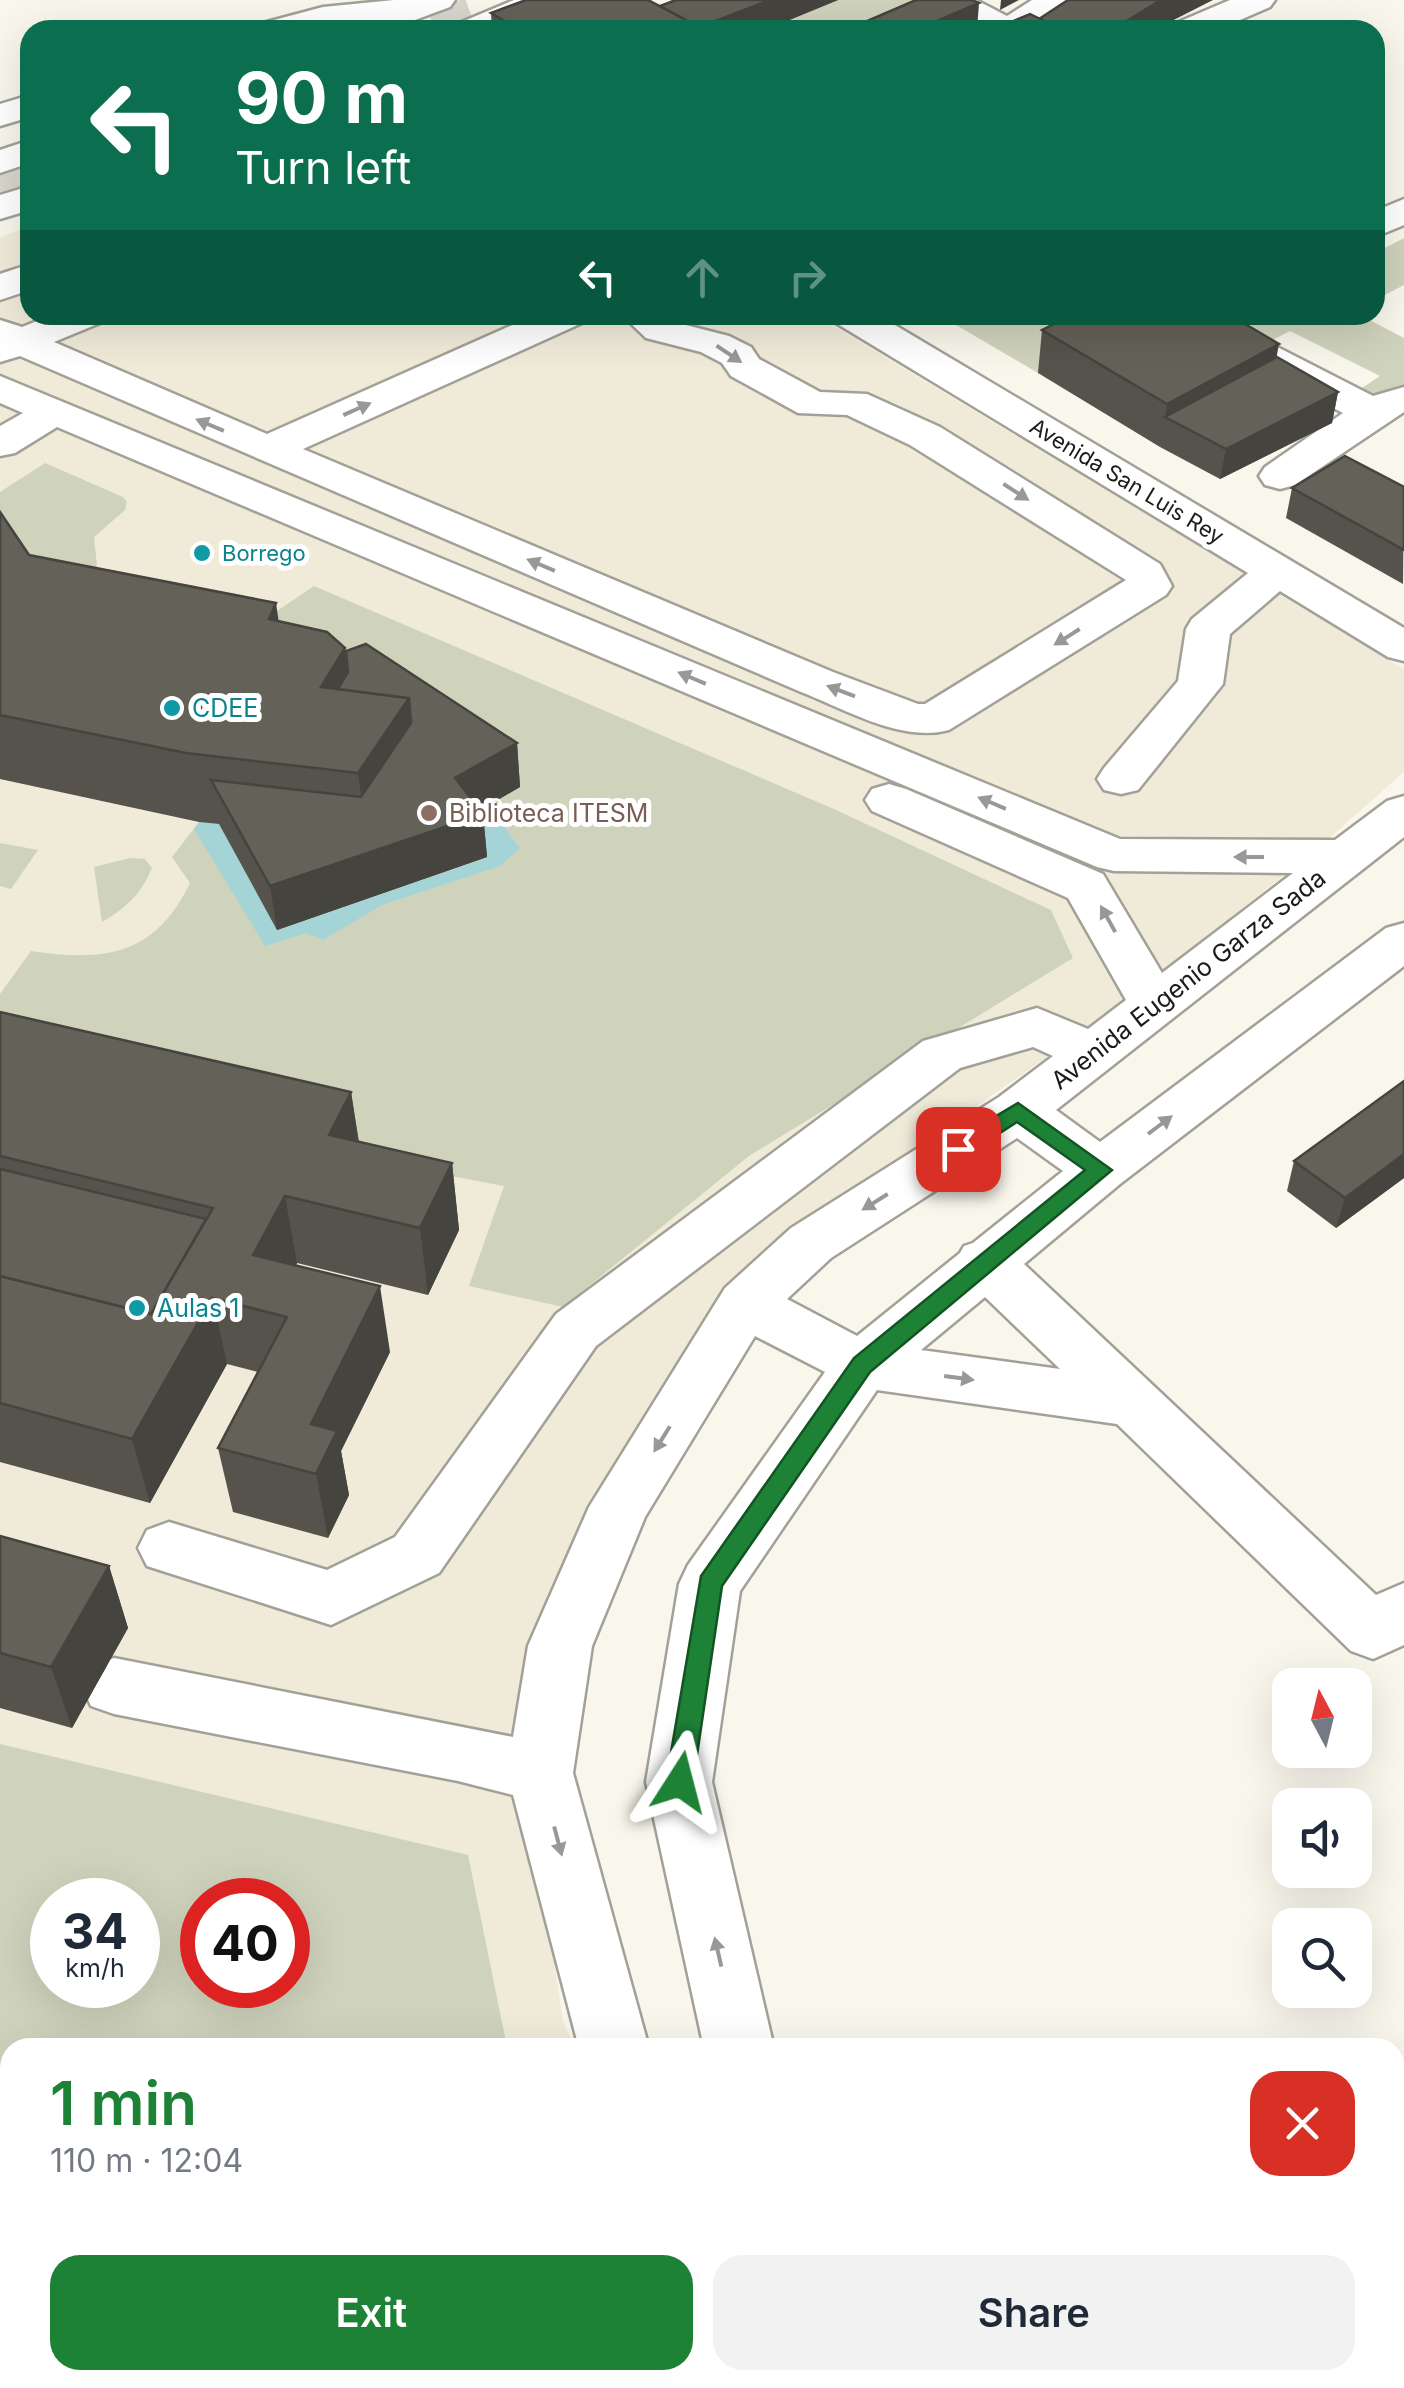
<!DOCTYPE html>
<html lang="en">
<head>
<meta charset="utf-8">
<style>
	body { margin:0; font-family:Inter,sans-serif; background:#f2f2f3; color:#1f2937; height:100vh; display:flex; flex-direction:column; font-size:38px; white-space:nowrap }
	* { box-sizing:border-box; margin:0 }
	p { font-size:32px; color:#747a83 }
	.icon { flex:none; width:55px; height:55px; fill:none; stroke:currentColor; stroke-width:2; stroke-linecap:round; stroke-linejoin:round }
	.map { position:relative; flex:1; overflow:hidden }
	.side { position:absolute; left:0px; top:2038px; width:1405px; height:352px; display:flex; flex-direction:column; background:#fff; border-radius:30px 30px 0 0; box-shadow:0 10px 40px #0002 }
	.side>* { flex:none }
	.top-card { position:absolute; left:20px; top:20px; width:1365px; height:305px; border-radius:30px; box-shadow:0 10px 40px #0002; background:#0b6e4f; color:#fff; overflow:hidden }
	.needle { width:65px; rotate:353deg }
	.buttons { position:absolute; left:1272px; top:1668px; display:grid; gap:20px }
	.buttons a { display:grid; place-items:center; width:100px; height:100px; border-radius:20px; background:#fff; box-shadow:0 10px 40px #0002; font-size:50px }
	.speed { position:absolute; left:30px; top:1878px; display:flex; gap:20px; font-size:50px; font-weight:700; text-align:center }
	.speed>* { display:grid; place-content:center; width:130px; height:130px; border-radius:50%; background:#fff; box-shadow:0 10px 40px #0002; line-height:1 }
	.speed small { font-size:25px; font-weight:400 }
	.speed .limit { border:15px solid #d22; background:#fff; color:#111 }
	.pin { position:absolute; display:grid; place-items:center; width:85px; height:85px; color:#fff; margin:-42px; border-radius:20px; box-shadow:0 5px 15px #0006 }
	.me { position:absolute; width:110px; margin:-55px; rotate:9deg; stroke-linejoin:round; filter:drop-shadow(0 0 8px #0008) }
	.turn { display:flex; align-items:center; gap:35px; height:210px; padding:0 50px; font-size:45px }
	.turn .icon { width:130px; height:130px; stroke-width:2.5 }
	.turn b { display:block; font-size:70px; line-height:85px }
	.lanes { display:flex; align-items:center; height:95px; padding:0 50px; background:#0003; justify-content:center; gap:50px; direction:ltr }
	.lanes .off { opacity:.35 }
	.round { display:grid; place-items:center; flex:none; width:105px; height:105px; border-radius:30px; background:#f2f2f3 }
	.summary { display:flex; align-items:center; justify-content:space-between; height:170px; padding:0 50px }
	h1 { font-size:60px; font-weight:600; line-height:75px; color:#1d8236 }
	.primary-button { display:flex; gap:20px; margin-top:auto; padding:20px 50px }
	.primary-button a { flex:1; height:115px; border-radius:30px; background:#1d8236; color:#fff; font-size:40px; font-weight:600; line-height:115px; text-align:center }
	.primary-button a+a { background:#f2f2f3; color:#1f2937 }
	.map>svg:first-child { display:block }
	.built { fill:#f0ebd9; fill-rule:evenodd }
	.green { fill:#cfd3bc; fill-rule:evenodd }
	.water { fill:#a5d4d6 }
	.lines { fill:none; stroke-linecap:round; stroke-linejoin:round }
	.minor-tunnel { stroke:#d8d6cc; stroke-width:39; stroke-dasharray:39 19; stroke-linecap:butt }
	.minor-casing { stroke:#a3a197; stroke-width:5 }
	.highway-casing { stroke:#a3a197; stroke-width:5 }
	.minor { fill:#fff; fill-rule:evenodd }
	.highway { fill:#fff; fill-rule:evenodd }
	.wall { fill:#56534c }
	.shaded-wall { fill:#46443e }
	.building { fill:#646158; stroke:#46443e; stroke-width:2.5 }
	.oneway { fill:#999897 }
	.route { fill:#1d8236; stroke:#135423; stroke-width:2.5 }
	.culture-dot { fill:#0f9aa8; stroke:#fff; stroke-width:4 }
	.education-dot { fill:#8d6e63; stroke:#fff; stroke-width:4 }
	.labels { text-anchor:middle; stroke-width:10; stroke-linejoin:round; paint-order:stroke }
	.far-street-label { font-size:22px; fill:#1c1b17; stroke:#fff }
	.far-culture-label { font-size:22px; fill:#0d838f; stroke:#fff; text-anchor:start }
	.culture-label { font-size:25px; fill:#0d838f; stroke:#fff; text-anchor:start }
	.education-label { font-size:25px; fill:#785e54; stroke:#fff; text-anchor:start }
	.street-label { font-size:25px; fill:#1c1b17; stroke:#fff }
</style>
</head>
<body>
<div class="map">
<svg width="1404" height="2388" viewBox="0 0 1404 2388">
	<rect width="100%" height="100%" fill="#f9f7ec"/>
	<!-- built -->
	<path class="built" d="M30 225V315H815L1404 669V772L1316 850 1113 1011 758 1259 528 1780 563 2021 575 2047 10 2048V2380H719L723 2388H0V238ZM52 1900H138V1985H52ZM202 1900H288V1985H202Z"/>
	<!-- green -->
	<g class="green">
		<path d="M838 0H912L943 15 910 30H765Z"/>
		<path d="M1404 238V285L1375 300V253Z"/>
		<path d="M939 315H1149L1038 373Z"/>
		<path d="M1256 315H1360L1404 338V386L1381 398 1362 388 1380 376 1290 331 1271 341 1251 326Z"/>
		<path d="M45 463 123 497 127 502 125 510 94 537 98 575 0 569V492Z"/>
		<path d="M314 586 836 810 1051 910 1073 958 749 1156 563 1307 469 1286 504 1186 361 1159 0 1076V994L31 951C104 962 155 956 190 883L172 857 199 822 219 824 278 929 519 787 210 656Z"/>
		<path d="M0 843 38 850 11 889 0 886Z"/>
		<path d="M130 858 145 859 152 868C141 894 126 908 102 922L94 867Z"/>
		<path d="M0 1744 468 1855 507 2047 10 2048V2380H641L644 2388H0ZM52 1900H138V1985H52ZM202 1900H288V1985H202Z"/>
	</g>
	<!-- water -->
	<path class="water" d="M488 805 520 848 500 866 382 905 323 940 306 933 265 946 194 829 199 822 219 824 278 929 486 858 459 822Z"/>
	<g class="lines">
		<!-- minor-tunnel -->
		<g class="minor-tunnel">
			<path d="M435 30 479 14"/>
			<path d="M0 191 30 179"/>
		</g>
		<!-- minor casing -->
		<g class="minor-casing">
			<g id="minor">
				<path d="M394 0H424L433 8 428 15 416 18 313 30H258L263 23 323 7Z"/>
				<path d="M514 0H560L555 7 500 30H454L459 23Z"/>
				<path d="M933 0H976L1007 16 1032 0H1071C1063 10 1046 24 1034 29 1008 39 949 23 933 0Z"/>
				<path d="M1230 0H1275L1270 7 1217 30H1171L1176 23Z"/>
				<path d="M30 95V117L0 126V104Z"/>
				<path d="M30 186V210L0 219V195Z"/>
				<path d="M1404 199V225L1375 237V211Z"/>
				<path d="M30 264V290L0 300V274Z"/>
				<path d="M52 315H106L100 323 54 342 267 434 535 315H588L582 323 303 449 833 672 918 704H925L1126 580 910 445 847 415 798 413 731 376 722 363 701 352 646 338 622 315H666L674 322 729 336 751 347 759 359 820 392 867 394 940 427 1160 564 1172 586 1166 595 949 730C901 743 845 709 801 692L20 356 0 362V320L22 327Z"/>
				<path d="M830 315H878L1404 628V661L1388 657 1280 591 1230 634 1223 684 1138 790 1121 794 1104 790 1097 779 1104 768 1178 681 1186 629 1192 619 1248 573 836 323Z"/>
				<path d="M1165 315H1215L1373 396 1404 387V412L1295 485 1280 489 1265 485 1259 476 1265 467 1343 413 1171 323Z"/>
				<path d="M0 376 1120 839 1335 840 1387 801 1404 796V837L1056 1110 1100 1142 1386 928 1404 923V966L1120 1184 1024 1264 1376 1595 1404 1583V1645L1373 1659 1351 1651 1117 1424 877 1390 740 1591 712 1782 774 2048H704L646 1782 679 1584 688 1565 825 1372 755 1336 645 1517 592 1646 573 1773 649 2048H579L513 1795 458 1781 114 1714 91 1706 82 1686 91 1666 114 1658 513 1737 528 1646 589 1507 725 1288 791 1228 999 1097 1053 1056 1033 1047 960 1068 596 1346 439 1573 331 1625 147 1566 138 1548 147 1530 169 1522 327 1570 395 1537 556 1314 923 1041 1037 1008 1088 1029 1126 1000 1068 898 872 811 865 800 872 789 889 784 906 789 1103 874 1162 973 1293 873 1114 871 1097 867 57 427 15 453 0 456V426L23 413 0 403ZM1017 1138 1063 1171 973 1243 964 1246 960 1253 857 1336 787 1299 831 1258ZM985 1297 1060 1369 921 1350Z"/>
				<path d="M702 2380H778L781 2388H705Z"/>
				<path d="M853 2380H930L933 2388H856Z"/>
			</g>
		</g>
		<!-- highway casing -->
		<g class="highway-casing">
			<g id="highway">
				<path d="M407 0H455L450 7 388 30H340L345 23Z"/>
				<path d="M30 140V163L0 173V150Z"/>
			</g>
		</g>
		<!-- minor -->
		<use href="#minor" class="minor"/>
		<!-- highway -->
		<use href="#highway" class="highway"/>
	</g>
	<!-- wall -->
	<g class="wall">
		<path d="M670 0H838L765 30H492L491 13 660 6 673 1Z"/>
		<path d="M1042 330 1338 392 1332 423 1220 479 1160 447 1038 373Z"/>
		<path d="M1404 487 1403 584 1286 518 1292 488Z"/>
		<path d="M0 512 29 555 279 621 346 651 517 743 520 787 480 810 483 814 487 857 277 930 219 824 199 822 0 779Z"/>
		<path d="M0 1012 351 1092 359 1142 452 1163 459 1230 428 1295 297 1263 296 1266 390 1352 341 1451 349 1495 328 1538 233 1512 218 1448 258 1372 227 1364 150 1503 0 1462Z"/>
		<path d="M1404 1081V1178L1336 1228 1287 1191 1294 1161Z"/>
		<path d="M0 1536 109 1566 128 1628 72 1728 0 1708Z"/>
	</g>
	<!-- shaded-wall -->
	<g class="shaded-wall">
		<path d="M770 0H838L765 30H692Z"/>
		<path d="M1001 0H1019L1000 10Z"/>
		<path d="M1161 0H1213L1154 30H1112Z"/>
		<path d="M979 3 977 30H916Z"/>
		<path d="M686 20V30H662Z"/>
		<path d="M1279 344 1271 387 1165 417 1167 404Z"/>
		<path d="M1338 392 1332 423 1220 479 1226 449Z"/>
		<path d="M276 603 286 671 269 619Z"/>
		<path d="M345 648 354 715 321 687Z"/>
		<path d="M409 698 416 766 367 841 358 773Z"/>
		<path d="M517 743 520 787 460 822 483 814 487 857 277 930 270 886Z"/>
		<path d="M351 1092 361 1159 329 1135Z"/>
		<path d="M1404 1154V1178L1336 1228 1345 1198Z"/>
		<path d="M452 1163 459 1230 428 1295 420 1228Z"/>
		<path d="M285 1196 297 1263 270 1313 253 1255Z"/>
		<path d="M227 1274 213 1300 227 1364 150 1503 132 1439 155 1328Z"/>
		<path d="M380 1286 390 1352 341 1451 349 1495 328 1538 316 1474 311 1424Z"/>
		<path d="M109 1566 128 1628 72 1728 51 1667Z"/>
	</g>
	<!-- building -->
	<g class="building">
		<path d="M526 0H648L686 20 662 30H520L491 13Z"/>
		<path d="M676 0H770L692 30H686V20L660 6Z"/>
		<path d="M916 0H972L979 3 916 30H867L858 25Z"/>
		<path d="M1068 0H1161L1112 30H1063L1039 19Z"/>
		<path d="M1030 14 1063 30H992Z"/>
		<path d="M1072 315H1230L1279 344 1167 404 1042 330Z"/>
		<path d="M1277 357 1338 392 1226 449 1165 417Z"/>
		<path d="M1345 456 1404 487V550L1292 488Z"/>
		<path d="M0 512 29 555 276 603 269 619 327 632 345 648 321 687 409 698 358 773 186 753 0 715Z"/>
		<path d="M366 644 517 743 455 778 483 814 270 886 211 780 361 797 411 723 409 698 338 689 348 672 346 651Z"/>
		<path d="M0 1012 351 1092 329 1135 452 1163 420 1228 285 1196 253 1255 380 1286 311 1424 337 1431 316 1474 218 1448 287 1317 212 1298 132 1439 0 1403V1276L151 1314 213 1208 0 1156Z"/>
		<path d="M1404 1081V1154L1345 1198 1294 1161Z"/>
		<path d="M0 1169 206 1219 151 1314 0 1276Z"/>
		<path d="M0 1536 109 1566 51 1667 0 1653Z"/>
	</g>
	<!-- one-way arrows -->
	<defs><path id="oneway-solid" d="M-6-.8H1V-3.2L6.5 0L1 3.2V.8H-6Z" transform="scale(2.5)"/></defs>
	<g class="oneway">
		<use href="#oneway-solid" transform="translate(729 354) rotate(34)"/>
		<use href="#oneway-solid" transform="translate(357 409) rotate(-24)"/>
		<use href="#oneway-solid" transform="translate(210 425) rotate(-157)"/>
		<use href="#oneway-solid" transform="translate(1016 492) rotate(33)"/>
		<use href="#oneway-solid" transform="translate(541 565) rotate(-157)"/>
		<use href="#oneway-solid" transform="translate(1067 637) rotate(148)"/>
		<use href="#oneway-solid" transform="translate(692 678) rotate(-157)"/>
		<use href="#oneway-solid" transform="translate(841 691) rotate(-159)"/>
		<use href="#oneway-solid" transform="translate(992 803) rotate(-157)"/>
		<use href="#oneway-solid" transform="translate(1249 857) rotate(180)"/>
		<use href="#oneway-solid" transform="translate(1108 919) rotate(-119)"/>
		<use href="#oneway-solid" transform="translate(1160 1125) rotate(-37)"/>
		<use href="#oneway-solid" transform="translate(875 1202) rotate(148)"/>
		<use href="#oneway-solid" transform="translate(959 1378) rotate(8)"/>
		<use href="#oneway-solid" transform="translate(662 1439) rotate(122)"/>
		<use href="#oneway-solid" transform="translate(558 1841) rotate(75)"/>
		<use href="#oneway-solid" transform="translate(718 1952) rotate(-103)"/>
	</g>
	<!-- route -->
	<path class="route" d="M1018 1103 1112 1170 870 1372 722 1586 693 1782 689 1790 680 1794 670 1790 666 1782 701 1576 854 1358 1085 1170 1017 1122 966 1155H951L947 1149 951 1143Z"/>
	<!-- markers -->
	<g class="culture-dot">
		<circle cx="202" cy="553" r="10"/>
		<circle cx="172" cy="708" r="10"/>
		<circle cx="137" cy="1308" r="10"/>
	</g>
	<circle class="education-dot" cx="429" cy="813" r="10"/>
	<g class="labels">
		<!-- far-street labels -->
		<g class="far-street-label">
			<text transform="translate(1127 481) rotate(31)" y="8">Avenida San Luis Rey</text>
		</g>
		<!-- far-culture labels -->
		<g class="far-culture-label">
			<text x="222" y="561">Borrego</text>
		</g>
		<!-- culture labels -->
		<g class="culture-label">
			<text x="192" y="717">CDEE</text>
			<text x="157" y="1317">Aulas 1</text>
		</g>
		<!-- education labels -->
		<g class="education-label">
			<text x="449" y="822">Biblioteca ITESM</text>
		</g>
		<!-- street labels -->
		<g class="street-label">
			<text transform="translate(1188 979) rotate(-38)" y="9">Avenida Eugenio Garza Sada</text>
		</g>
	</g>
</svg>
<div class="buttons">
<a><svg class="needle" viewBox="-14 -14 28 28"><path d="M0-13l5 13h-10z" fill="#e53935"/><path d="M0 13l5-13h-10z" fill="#747a83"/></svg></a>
<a><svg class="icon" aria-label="sound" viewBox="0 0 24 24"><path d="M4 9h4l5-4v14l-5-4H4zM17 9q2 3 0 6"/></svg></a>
<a><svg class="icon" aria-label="search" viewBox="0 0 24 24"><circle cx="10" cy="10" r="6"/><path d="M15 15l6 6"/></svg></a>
</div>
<div class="speed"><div>34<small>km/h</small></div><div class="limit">40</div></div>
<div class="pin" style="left:958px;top:1149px;background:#d93025"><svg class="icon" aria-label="arrive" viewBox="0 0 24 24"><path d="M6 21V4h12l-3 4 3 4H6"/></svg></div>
<svg class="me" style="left:680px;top:1782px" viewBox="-20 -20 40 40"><path d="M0-17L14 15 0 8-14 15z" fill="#1d8236" stroke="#fff" stroke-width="4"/></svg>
<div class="top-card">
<div class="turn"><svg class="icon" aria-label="left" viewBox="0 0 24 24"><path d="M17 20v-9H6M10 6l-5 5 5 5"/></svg><div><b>90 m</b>Turn left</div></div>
<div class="lanes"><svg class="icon" aria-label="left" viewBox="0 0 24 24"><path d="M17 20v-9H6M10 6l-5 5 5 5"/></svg><svg class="icon off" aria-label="ahead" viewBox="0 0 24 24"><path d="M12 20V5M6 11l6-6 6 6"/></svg><svg class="icon off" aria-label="right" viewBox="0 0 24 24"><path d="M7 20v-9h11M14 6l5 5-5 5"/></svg></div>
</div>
<section class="side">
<div class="summary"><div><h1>1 min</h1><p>110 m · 12:04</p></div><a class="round" style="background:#d93025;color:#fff"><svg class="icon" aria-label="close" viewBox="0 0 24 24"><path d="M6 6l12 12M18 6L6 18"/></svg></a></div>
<div class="primary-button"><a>Exit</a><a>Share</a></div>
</section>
</div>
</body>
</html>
